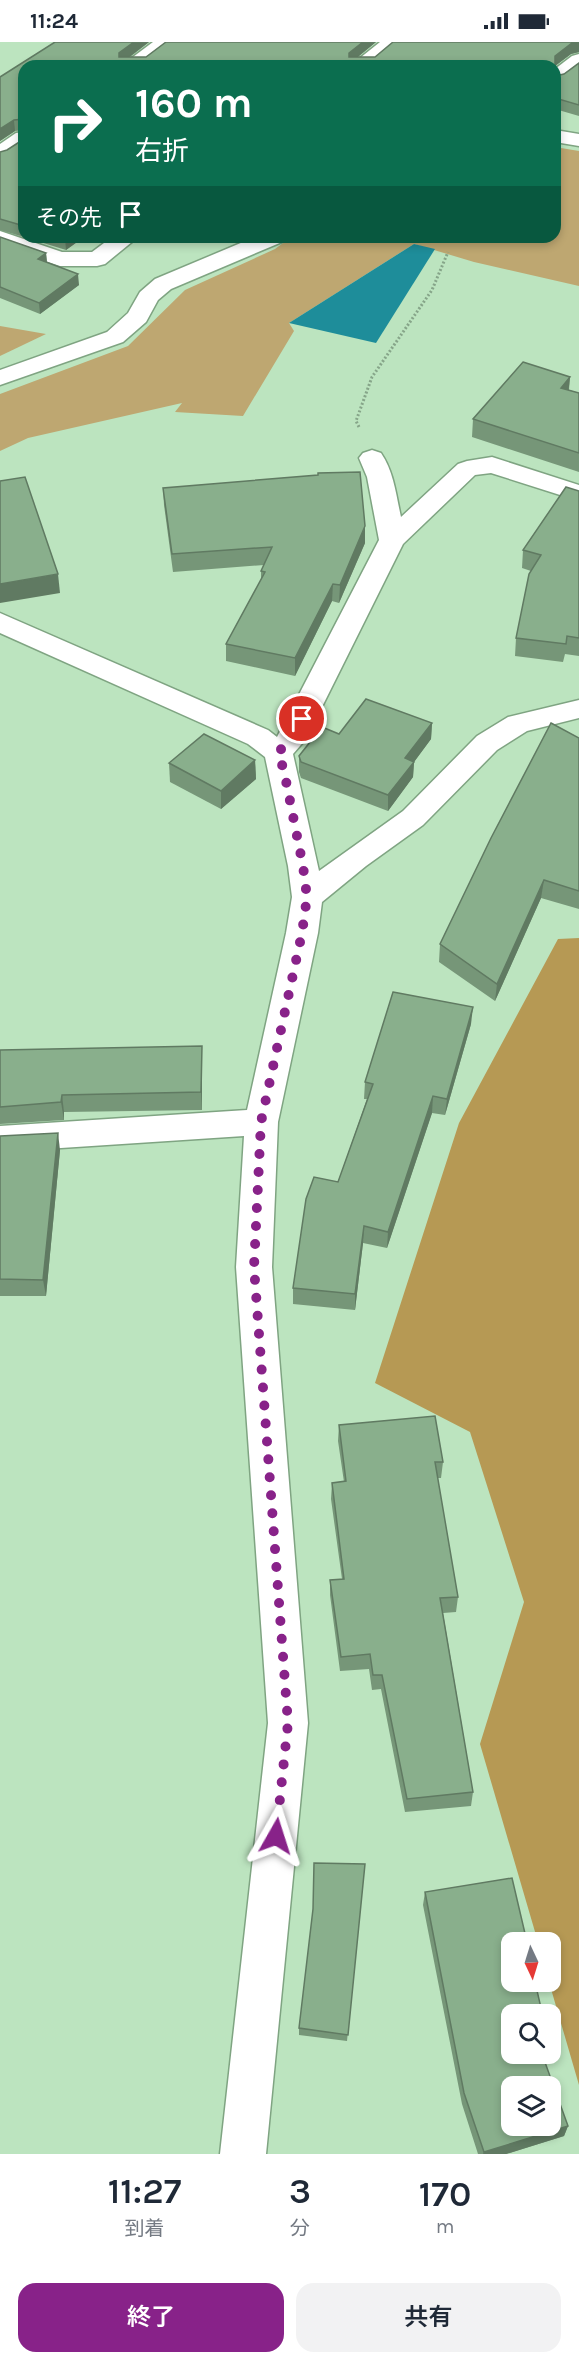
<!DOCTYPE html>
<html lang="ja">
<head>
<meta charset="utf-8">
<style>
	body { margin:0; font-family:Karla,"Noto Sans JP",sans-serif; background:#f2f2f3; color:#1f2937; height:100vh; display:flex; flex-direction:column; font-size:22px; white-space:nowrap }
	* { box-sizing:border-box; margin:0 }
	p { font-size:20px; color:#747a83 }
	.icon { flex:none; width:33px; height:33px; fill:none; stroke:currentColor; stroke-width:2; stroke-linecap:round; stroke-linejoin:round }
	.map { position:relative; height:2112px; overflow:hidden }
	.details { display:flex; flex-direction:column; background:#fff; flex:1 }
	.details>* { flex:none }
	.hud { position:absolute; left:18px; top:18px; width:543px; height:183px; border-radius:18px; box-shadow:0 3px 9px #0003; background:#0b6e4f; color:#fff; overflow:hidden }
	.needle { width:39px; rotate:176deg }
	.tools { position:absolute; left:501px; top:1890px; display:grid; gap:12px }
	.tools a { display:grid; place-items:center; width:60px; height:60px; border-radius:12px; background:#fff; box-shadow:0 3px 9px #0003; font-size:30px }
	.pin { position:absolute; display:grid; place-items:center; width:51px; height:51px; color:#fff; margin:-26px; border:3px solid #fff; border-radius:50%; box-shadow:0 2px 6px #0007 }
	.me { position:absolute; width:66px; margin:-33px; rotate:6deg; stroke-linejoin:round; filter:drop-shadow(0 0 4px #0008) }
	.turn { display:flex; align-items:center; gap:21px; height:126px; padding:0 18px; font-size:27px }
	.turn .icon { width:78px; height:78px; stroke-width:2.5 }
	.turn b { display:block; font-size:42px; line-height:51px }
	.then { display:flex; align-items:center; height:57px; padding:0 18px; background:#0003; gap:12px; font-size:22px }
	.eta { display:flex; justify-content:space-evenly; align-items:center; height:102px; text-align:center }
	.eta b { font-size:36px; font-weight:600; line-height:42px }
	.button { display:flex; gap:12px; margin-top:auto; padding:12px 18px }
	.button a { flex:1; height:69px; border-radius:18px; background:#882289; color:#fff; font-size:24px; font-weight:600; line-height:69px; text-align:center }
	.button a+a { background:#f2f2f3; color:#1f2937 }
	.status { display:flex; justify-content:space-between; align-items:center; height:42px; padding:0 30px; background:#fff; direction:ltr }
	.status svg { height:16px; fill:currentColor }
	.map>svg:first-child { display:block }
	.green { fill:#bea771 }
	.forest { fill:#b69954 }
	.water { fill:#1e8d9a }
	.lines { fill:none; stroke-linecap:round; stroke-linejoin:round }
	.minor-casing { stroke:#7fa482; stroke-width:3 }
	.path { stroke:#86a589; stroke-width:3; stroke-dasharray:2 2; stroke-linecap:butt }
	.minor { fill:#fff; fill-rule:evenodd }
	.wall { fill:#769678 }
	.shaded-wall { fill:#607a62 }
	.building { fill:#89af8c; stroke:#607a62; stroke-width:1.5; fill-rule:evenodd }
	.route { stroke:#882289; stroke-width:10; stroke-dasharray:0 18 }
</style>
</head>
<body>
<div class="status"><b>11:24</b><svg viewBox="0 0 49 12"><path d="M0 12V9h3v3zM5 12V6h3v6zM10 12V3h3v9zM15 12V0h3v12zM26 1h20v11H26zM47 4h2v5h-2z"/></svg></div>
<div class="map">
<svg width="579" height="2112" viewBox="0 0 579 2112">
	<rect width="100%" height="100%" fill="#bce4bf"/>
	<!-- green -->
	<g class="green">
		<path d="M555 105 579 109V244L474 220 414 202 289 281 294 289 243 374 175 370 182 361 28 396 0 409V352L128 304 185 248 275 207 291 195H555Z"/>
		<path d="M0 284 46 292 0 314Z"/>
	</g>
	<!-- forest -->
	<path class="forest" d="M579 896V2043L549 1940 550 1900H538L480 1702 524 1560 470 1390 375 1341 459 1081 558 897Z"/>
	<!-- water -->
	<path class="water" d="M414 202 435 207 376 301 289 281Z"/>
	<g class="lines">
		<!-- minor casing -->
		<g class="minor-casing">
			<g id="minor">
				<path d="M153 0H177L145 24H121Z"/>
				<path d="M380 0H403L373 24H350Z"/>
				<path d="M579 12V28L562 41 555 43V27L572 14Z"/>
				<path d="M555 88 579 92V104L555 100Z"/>
				<path d="M24 90V106L8 117 0 119V102L16 91Z"/>
				<path d="M0 189 62 210H92L112 195H138L105 222 97 224H60L0 204Z"/>
				<path d="M255 195H285L282 200 171 247 158 258 146 280 123 300 0 343V328L107 290 128 271 140 250 155 237Z"/>
				<path d="M372 408 381 411C394 430 396 453 401 475L458 422 467 419 492 415 579 443V459L491 431 475 433 403 502 306 697 293 712 319 829 403 769 477 694 508 675 579 658V676L527 689 497 708 423 783 366 824 322 860 318 891 278 1080 272 1225 308 1681 266 2112H220L268 1681 236 1225 244 1094 0 1110V1084L247 1068 286 891 292 855 288 824 265 715 248 702 0 591V571L268 688 277 695 379 498 367 435 359 416 363 411Z"/>
			</g>
		</g>
		<!-- path -->
		<path class="path" d="M359 385 356 379 372 335 432 248 448 210"/>
		<!-- minor -->
		<use href="#minor" class="minor"/>
	</g>
	<!-- wall -->
	<g class="wall">
		<path d="M55 0H149L130 15H146L166 0H376L358 15H375L393 0H579V10L571 12 555 24H24V88L15 89 0 99V35Z"/>
		<path d="M579 21V74L555 67V34L564 32Z"/>
		<path d="M24 97V195L0 188V110L7 108Z"/>
		<path d="M0 195 46 211 47 220 79 243 40 272 0 256Z"/>
		<path d="M24 195H84L66 208Z"/>
		<path d="M570 335 569 348 579 351V430L472 395 473 377Z"/>
		<path d="M163 446 365 501 339 561 332 559 295 634 226 619V602L261 538V529L264 523 173 530 164 463Z"/>
		<path d="M579 449V614L565 612 563 620 515 614 516 596 531 529 522 526 523 508Z"/>
		<path d="M432 681 431 697 414 720 413 735 388 769 301 736 299 730V714L339 692Z"/>
		<path d="M579 696V867L541 856 495 959 439 920 440 902Z"/>
		<path d="M255 718 256 737 221 767 170 740 169 721Z"/>
		<path d="M471 982 445 1073 432 1071 387 1206 363 1201 355 1268 293 1262V1246L338 1140 367 1057H364L365 1040Z"/>
		<path d="M0 1008 202 1022V1068L64 1070V1078L0 1082Z"/>
		<path d="M0 1094 60 1108 46 1254H0Z"/>
		<path d="M339 1383 443 1420 441 1436H437L458 1555 456 1570 443 1571 473 1750 471 1764 405 1770 381 1647 372 1648 369 1627 340 1629 330 1553V1538L342 1537 331 1457 332 1441 344 1440 338 1399Z"/>
		<path d="M365 1822 347 1999 299 1993V1986Z"/>
		<path d="M425 1850 542 1970 541 1972H512L568 2084 564 2094 506 2112H478L462 2062 423 1863Z"/>
	</g>
	<!-- shaded-wall -->
	<g class="shaded-wall">
		<path d="M134 0H149L120 22 119 11Z"/>
		<path d="M363 0H376L349 22V11Z"/>
		<path d="M579 0V10L571 12 555 24V14L572 1Z"/>
		<path d="M14 78 15 89 0 99V87Z"/>
		<path d="M67 195H84L66 208 65 196Z"/>
		<path d="M46 211 47 222 38 217Z"/>
		<path d="M78 232 79 243 40 272 39 261Z"/>
		<path d="M570 335 568 353 561 346Z"/>
		<path d="M365 484V501L339 561 340 543Z"/>
		<path d="M58 532 60 551 0 561V542Z"/>
		<path d="M333 542 332 559 295 634V616Z"/>
		<path d="M432 681 431 697 414 720 413 735 388 769V753L405 716Z"/>
		<path d="M255 718 256 737 221 767V749Z"/>
		<path d="M544 838 541 856 495 959 497 942Z"/>
		<path d="M473 965 471 982 445 1073 447 1057Z"/>
		<path d="M202 1004V1068L201 1050Z"/>
		<path d="M62 1053 64 1070V1078L61 1060Z"/>
		<path d="M433 1054 432 1071 387 1206 388 1190Z"/>
		<path d="M58 1091 60 1108 46 1254 43 1238Z"/>
		<path d="M364 1184 363 1201 355 1268V1252Z"/>
		<path d="M568 2084 564 2094 506 2112H483L484 2110Z"/>
	</g>
	<!-- building -->
	<g class="building">
		<path d="M55 0H134L119 11V15H146L166 0H363L349 11V15H375L393 0H578L572 1 555 14V24H24V77L14 78 0 87V35Z"/>
		<path d="M579 21V63L555 56V34L564 32Z"/>
		<path d="M24 97V184L0 177V110L7 108Z"/>
		<path d="M0 195 46 211 38 217 78 232 39 261 0 245Z"/>
		<path d="M523 320 570 335 561 346 579 351V411L473 377Z"/>
		<path d="M360 430 365 484 340 543 333 542 295 616 226 602 265 530 261 529 272 505 172 512 163 446 318 433V431Z"/>
		<path d="M25 435 58 532 0 542V439Z"/>
		<path d="M566 445 579 449V596L567 594 566 602 516 596 529 532 541 513 523 508Z"/>
		<path d="M366 657 432 681 405 716 414 720 388 753 301 720 299 714 322 685 339 692Z"/>
		<path d="M551 681 579 696V849L544 838 497 942 440 902 491 796Z"/>
		<path d="M204 692 255 718 221 749 169 721Z"/>
		<path d="M393 950 473 965 447 1057 433 1054 388 1190 364 1184 355 1252 293 1246 306 1157 314 1135 338 1140 373 1042 365 1040Z"/>
		<path d="M202 1004 201 1050 62 1053 61 1060 0 1065V1008Z"/>
		<path d="M58 1091 43 1238 0 1237V1094Z"/>
		<path d="M435 1374 443 1420H435L458 1555 440 1556 473 1750 407 1757 382 1633H373L370 1612 341 1615 330 1538 344 1537 332 1441 346 1439 339 1383Z"/>
		<path d="M314 1821 365 1822 348 1993 299 1986 313 1867Z"/>
		<path d="M512 1836 527 1900H512V1940H535L542 1970 528 1972H512V2012H542L568 2084 484 2110 464 2051 425 1850ZM512 2044H550V2084H512Z"/>
	</g>
	<g class="lines">
		<!-- route -->
		<path class="route" d="M276 1794 288 1681 254 1225 261 1080 302 891 307 855 303 824 284 729 278 710 292 697 302 677"/>
	</g>
</svg>
<div class="tools">
<a><svg class="needle" viewBox="-14 -14 28 28"><path d="M0-13l5 13h-10z" fill="#e53935"/><path d="M0 13l5-13h-10z" fill="#747a83"/></svg></a>
<a><svg class="icon" aria-label="search" viewBox="0 0 24 24"><circle cx="10" cy="10" r="6"/><path d="M15 15l6 6"/></svg></a>
<a><svg class="icon" aria-label="layers" viewBox="0 0 24 24"><path d="M12 4l9 5-9 5-9-5zM3 14l9 5 9-5"/></svg></a>
</div>
<div class="pin" style="left:302px;top:677px;background:#d93025"><svg class="icon" aria-label="arrive" viewBox="0 0 24 24"><path d="M6 21V4h12l-3 4 3 4H6"/></svg></div>
<svg class="me" style="left:276px;top:1794px" viewBox="-20 -20 40 40"><path d="M0-17L14 15 0 8-14 15z" fill="#882289" stroke="#fff" stroke-width="4"/></svg>
<div class="hud">
<div class="turn"><svg class="icon" aria-label="right" viewBox="0 0 24 24"><path d="M7 20v-9h11M14 6l5 5-5 5"/></svg><div><b>160 m</b>右折</div></div>
<div class="then">その先<svg class="icon" aria-label="arrive" viewBox="0 0 24 24"><path d="M6 21V4h12l-3 4 3 4H6"/></svg></div>
</div>
</div>
<section class="details">
<div class="eta">
<div><b>11:27</b><p>到着</p></div>
<div><b>3</b><p>分</p></div>
<div><b>170</b><p>m</p></div>
</div>
<div class="button"><a>終了</a><a>共有</a></div>
</section>
</body>
</html>
